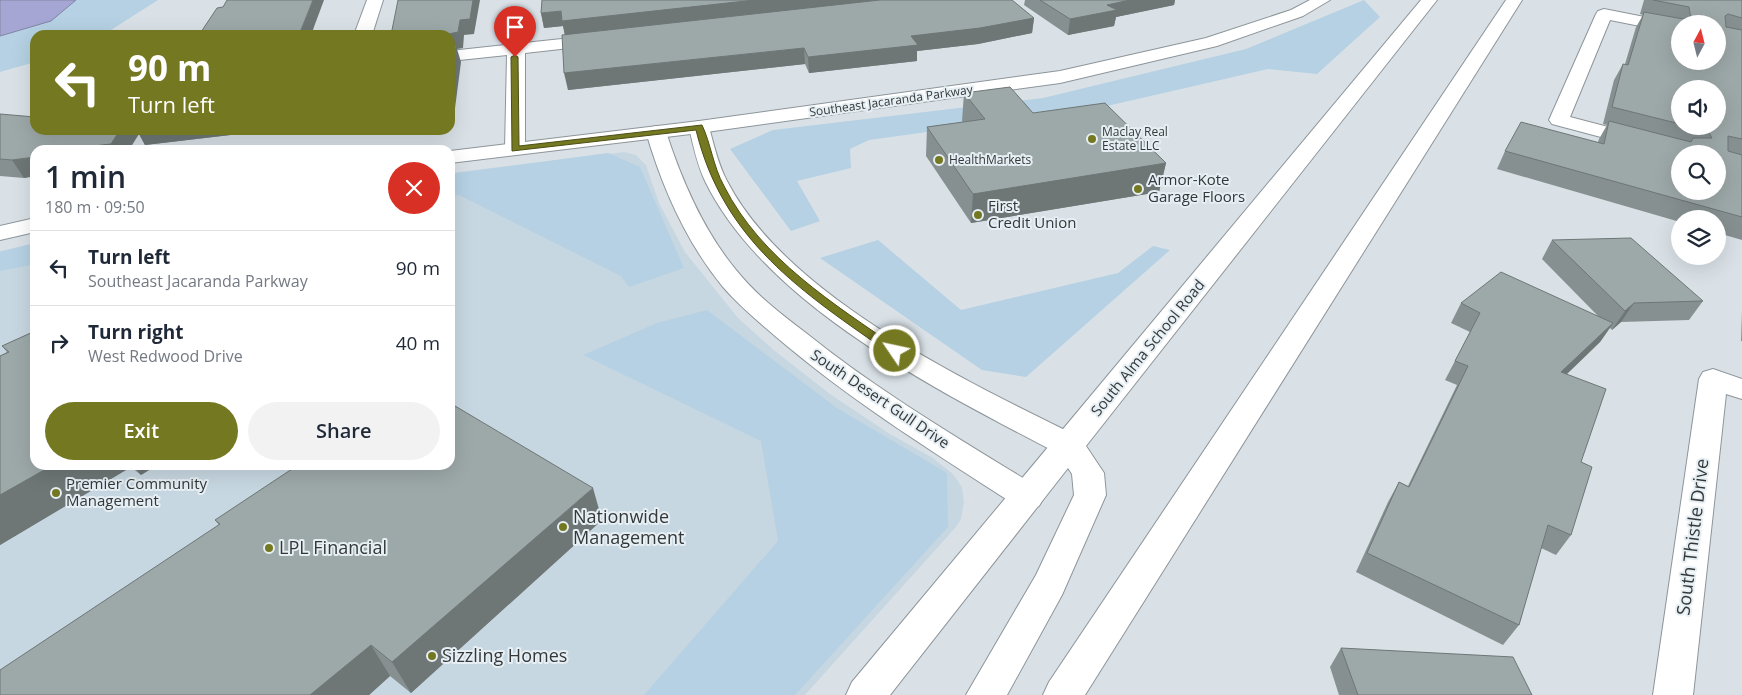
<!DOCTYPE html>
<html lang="en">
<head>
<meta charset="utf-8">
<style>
	body { margin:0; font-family:"Open Sans",sans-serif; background:#f2f2f3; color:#1f2937; height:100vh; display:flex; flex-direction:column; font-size:19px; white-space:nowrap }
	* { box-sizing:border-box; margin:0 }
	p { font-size:16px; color:#747a83 }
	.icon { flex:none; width:28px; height:28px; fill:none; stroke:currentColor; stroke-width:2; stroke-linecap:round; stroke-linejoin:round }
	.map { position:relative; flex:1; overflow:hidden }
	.sheet { position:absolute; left:30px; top:145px; width:425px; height:325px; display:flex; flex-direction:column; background:#fff; border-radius:15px; box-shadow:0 5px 20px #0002 }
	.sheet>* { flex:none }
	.top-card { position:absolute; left:30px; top:30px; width:425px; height:105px; border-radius:15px; box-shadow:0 5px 20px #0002; background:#747821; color:#fff; overflow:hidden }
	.needle { width:32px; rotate:7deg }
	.tools { position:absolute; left:1671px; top:15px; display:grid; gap:10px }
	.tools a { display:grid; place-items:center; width:55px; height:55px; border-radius:50%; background:#fff; box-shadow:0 5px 20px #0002; font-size:25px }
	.pin { position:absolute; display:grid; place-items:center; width:42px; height:42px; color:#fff; margin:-51px -21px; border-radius:50% 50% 50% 0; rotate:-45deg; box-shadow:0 0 5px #0007 }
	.pin .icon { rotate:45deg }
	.me { position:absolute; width:55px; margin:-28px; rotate:304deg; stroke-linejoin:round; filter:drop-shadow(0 0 4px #0008) }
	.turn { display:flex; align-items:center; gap:18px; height:105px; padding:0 15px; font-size:22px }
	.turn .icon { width:65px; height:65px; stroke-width:2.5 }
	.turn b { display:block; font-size:35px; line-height:42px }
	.round { display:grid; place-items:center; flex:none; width:52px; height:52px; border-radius:26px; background:#f2f2f3 }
	.headline { display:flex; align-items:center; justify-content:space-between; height:85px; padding:0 15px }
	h1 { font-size:30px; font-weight:600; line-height:38px }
	.primary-button { display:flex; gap:10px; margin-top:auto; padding:10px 15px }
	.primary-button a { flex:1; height:58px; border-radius:30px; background:#747821; color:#fff; font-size:20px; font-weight:600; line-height:58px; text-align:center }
	.primary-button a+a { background:#f2f2f3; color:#1f2937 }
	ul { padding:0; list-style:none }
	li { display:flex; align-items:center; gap:15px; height:75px; padding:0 15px; border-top:1px solid #e0e1e3 }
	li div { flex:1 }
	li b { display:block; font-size:19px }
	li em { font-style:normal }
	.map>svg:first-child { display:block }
	.built { fill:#c7d7e1 }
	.green { fill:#b5d1e3 }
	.water { fill:#a5a6d3; stroke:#8385a5 }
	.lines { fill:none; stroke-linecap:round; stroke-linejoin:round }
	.street-casing { stroke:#8d959a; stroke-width:2 }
	.secondary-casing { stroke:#8d959a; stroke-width:2 }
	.street { fill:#fff; fill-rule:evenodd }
	.secondary { fill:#fff; fill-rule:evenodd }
	.wall { fill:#879091; fill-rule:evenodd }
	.shaded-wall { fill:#6e7676 }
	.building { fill:#9da8a9; stroke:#6e7676; fill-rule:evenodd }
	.route { fill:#747821; stroke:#4b4e15 }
	.poi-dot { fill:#747821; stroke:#e6eff4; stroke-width:2 }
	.labels { text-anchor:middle; stroke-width:4; stroke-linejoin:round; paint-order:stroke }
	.far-street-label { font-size:12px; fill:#35383a; stroke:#e6eff4 }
	.far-poi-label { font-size:12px; fill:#35383a; stroke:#e6eff4; text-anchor:start }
	.poi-label { font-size:15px; fill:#35383a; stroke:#e6eff4; text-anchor:start }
	.street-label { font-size:15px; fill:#35383a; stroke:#e6eff4 }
	.near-poi-label { font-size:18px; fill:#35383a; stroke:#e6eff4; text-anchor:start }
	.near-street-label { font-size:18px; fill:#35383a; stroke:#e6eff4 }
</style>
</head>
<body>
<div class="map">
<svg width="1742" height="695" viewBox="0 0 1742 695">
	<rect width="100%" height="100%" fill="#d9e1e7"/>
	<!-- built -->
	<path class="built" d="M624 152 636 155 646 165 659 203 685 252 738 318 775 351 830 394 890 434 933 458 953 474 962 487 964 503 961 519 956 527 805 695H0V251L35 243V465H450V173Z"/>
	<!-- green -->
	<g class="green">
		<path d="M0 0H158L103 35H35V62L0 72Z"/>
		<path d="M1364 0 1380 17 1317 74 1268 69 1094 109 869 140 850 149 851 168 797 181 820 221 791 231 730 149 773 130 1043 98 1246 49Z"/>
		<path d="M608 153 640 167 684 268 629 287 621 276 459 195 450 196V174Z"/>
		<path d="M878 240 961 310 1118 273 1153 246 1170 250 1026 377 982 370 820 258Z"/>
		<path d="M35 243V264L0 271V252Z"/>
		<path d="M707 310 837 408 947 473 948 527 795 695H644L778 541 761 441 583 355 657 323Z"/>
	</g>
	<!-- water -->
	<path class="water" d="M0 0H76L51 21 0 36Z"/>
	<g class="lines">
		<!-- street casing -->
		<g class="street-casing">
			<g id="street">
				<path d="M367 0H383L372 35H354Z"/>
				<path d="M1604 9 1680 24V34L1610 20 1570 117 1696 150 1699 154H1680V158L1552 124 1549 120 1596 14 1598 11Z"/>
				<path d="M599 35 605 36 608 40 605 44 525 53V149L522 153 515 155 508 153 505 149 507 55 450 61V51Z"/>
				<path d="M699 121 706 123 709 127C714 145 718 164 727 181 787 297 968 382 1081 438L1085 446 1081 454 1070 457 1059 454C941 392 766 306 705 181 697 164 693 145 689 127L692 123Z"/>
				<path d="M656 126 663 128 666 132C682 181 703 230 736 270 756 295 781 314 806 333 879 392 960 439 1039 488L1044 497 1039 506 1028 510 1017 506C938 455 859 406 787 346 765 327 742 309 723 287 686 242 662 187 646 132L649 128Z"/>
				<path d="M1713 369 1742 379V399L1726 394 1693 695H1653L1699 379 1703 372Z"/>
			</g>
		</g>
		<!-- secondary casing -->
		<g class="secondary-casing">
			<g id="secondary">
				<path d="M1310 0H1330L1303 16 1217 46 1060 83 699 133 450 163V151L699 121 1060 71 1206 38 1291 10Z"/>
				<path d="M1421 0H1437L1086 446 1104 473 1106 495 1062 595 1007 695H966L1036 575 1074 495 1072 474 1068 468 890 695H846L852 682Z"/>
				<path d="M1506 0H1522L1085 695H1043L1049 682Z"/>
				<path d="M35 218V232L0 240V226Z"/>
			</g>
		</g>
		<!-- street -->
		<use href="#street" class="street"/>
		<!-- secondary -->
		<use href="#secondary" class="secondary"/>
	</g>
	<!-- wall -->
	<g class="wall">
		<path d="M1025 0H1175L1174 5 1116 17 1114 26 1068 35 1024 5Z"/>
		<path d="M1644 0H1742V240L1718 233V219H1680V222L1497 169 1505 151 1598 142 1599 139 1607 125 1603 124 1614 80 1623 64H1625L1636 27 1643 15 1640 14ZM1680 89 1718 126H1680Z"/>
		<path d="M541 13 1034 18 1032 33 978 44 917 51V61L809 73 805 64 568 90 565 34 563 26 544 28Z"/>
		<path d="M964 93 1033 113 1166 163 1159 192 971 223 926 156 927 127 963 122 962 121Z"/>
		<path d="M0 114 35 130H274L145 145 139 134 35 150V176L24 178 0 176Z"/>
		<path d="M1552 240 1703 301 1689 320 1621 322 1612 330 1610 328 1600 342 1567 374 1581 462 1571 535 1556 555 1541 548 1519 625 1503 645 1356 572 1388 502 1399 482 1408 486 1457 385 1445 380 1470 332 1451 323 1461 303 1598 316 1542 259Z"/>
		<path d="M1742 311V341H1741Z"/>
		<path d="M35 331V465H157L141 475 131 467 0 545V356L7 352 2 346Z"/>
		<path d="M215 520H602L411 693 390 676 369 695H0L219 525Z"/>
		<path d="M1341 648 1532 695H1339L1330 667Z"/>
	</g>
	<!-- shaded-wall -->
	<g class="shaded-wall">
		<path d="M313 0H324L311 35H299Z"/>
		<path d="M473 0H480L474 34 464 35 463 48 457 49 461 62 454 116H450V35H444L460 20Z"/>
		<path d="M755 0H892L565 36 563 26 544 28 541 13 561 11Z"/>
		<path d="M1130 0H1175L1174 5 1116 17 1114 26 1068 35 1070 19 1107 5Z"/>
		<path d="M1034 18 1032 33 978 44 917 51V61L809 73 808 57 911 36Z"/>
		<path d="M804 48 805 64 568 90 564 73Z"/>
		<path d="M120 130H274L145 145 139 134 129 150H58Z"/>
		<path d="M35 157V176L24 178 12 160Z"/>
		<path d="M1166 163 1159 192 971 223 973 194Z"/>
		<path d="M1634 303 1621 322 1612 330 1625 311Z"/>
		<path d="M1613 323 1600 342 1548 392 1561 372Z"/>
		<path d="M53 465H130L131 467 0 545V495Z"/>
		<path d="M133 465H157L141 475Z"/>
		<path d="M593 488 602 520 411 693 392 662Z"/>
		<path d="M371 645 390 676 369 695H310Z"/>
	</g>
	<!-- building -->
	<g class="building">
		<path d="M227 0H313L299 35H199L217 8 223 7Z"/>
		<path d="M398 0H473L470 19 460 20 458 32 444 35H391Z"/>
		<path d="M542 0H755L562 21 561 11 541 13Z"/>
		<path d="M880 0H1012L1034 18 980 28 911 36 918 45 808 57 804 48 564 73 562 35Z"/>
		<path d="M1040 0H1130L1107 5 1117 10 1070 19Z"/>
		<path d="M1653 0H1742V18L1728 14 1725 16 1726 27 1742 30V139L1728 136V151L1742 155V217L1505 151 1521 122 1604 144 1609 121 1691 142 1693 138H1712L1708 131 1690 126H1718V89H1680V124L1612 107 1623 64 1628 65 1644 12 1689 20 1691 19 1689 7ZM1680 24H1718V61H1680ZM1680 154H1718V191H1680Z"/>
		<path d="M450 46H456L450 88Z"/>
		<path d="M1010 87 1033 113 1105 103 1166 163 973 194 927 127 985 119 964 93Z"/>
		<path d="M0 114 35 117V130H120L111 144 58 150H35V157L12 160 0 159Z"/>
		<path d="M1631 238 1703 301 1634 303 1625 311 1552 240Z"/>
		<path d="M1501 272 1613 323 1561 372 1606 389 1581 462 1592 467 1571 535 1548 525 1519 625 1367 553 1399 482 1409 487 1468 366 1455 361 1480 313 1461 303Z"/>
		<path d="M35 331V465H53L0 495V356L9 352 2 346Z"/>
		<path d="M450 403 593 488 392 662 371 645 310 695H0V670L220 524 215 520 298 465H450Z"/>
		<path d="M1341 648 1513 657 1532 695H1358Z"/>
	</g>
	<!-- route -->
	<path class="route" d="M515 55 518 57 519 146 702 125C711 144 713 166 724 186 761 259 834 304 899 349V354H891C802 292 723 241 696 130L512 151 511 57Z"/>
	<!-- markers -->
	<g class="poi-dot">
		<circle cx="1092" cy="139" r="5"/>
		<circle cx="939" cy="160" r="5"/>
		<circle cx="1138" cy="189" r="5"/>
		<circle cx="978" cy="215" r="5"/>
		<circle cx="56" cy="493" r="5"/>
		<circle cx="563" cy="527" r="5"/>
		<circle cx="269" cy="548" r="5"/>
		<circle cx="432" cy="656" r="5"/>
	</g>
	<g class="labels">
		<!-- far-street labels -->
		<g class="far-street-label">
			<text transform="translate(891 101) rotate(-8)" y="4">Southeast Jacaranda Parkway</text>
		</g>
		<!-- far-poi labels -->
		<g class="far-poi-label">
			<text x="1102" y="136">Maclay Real<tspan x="1102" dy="14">Estate LLC</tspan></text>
			<text x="949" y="164">HealthMarkets</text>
		</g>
		<!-- poi labels -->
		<g class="poi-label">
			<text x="1148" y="185">Armor-Kote<tspan x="1148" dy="17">Garage Floors</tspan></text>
			<text x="988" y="211">First<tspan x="988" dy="17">Credit Union</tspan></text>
			<text x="66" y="489">Premier Community<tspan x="66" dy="17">Management</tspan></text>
		</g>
		<!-- street labels -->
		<g class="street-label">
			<text transform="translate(1148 348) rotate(-51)" y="5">South Alma School Road</text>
			<text transform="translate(880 399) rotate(34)" y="5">South Desert Gull Drive</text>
		</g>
		<!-- near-poi labels -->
		<g class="near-poi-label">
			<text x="573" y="523">Nationwide<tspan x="573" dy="21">Management</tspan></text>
			<text x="279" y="554">LPL Financial</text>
			<text x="442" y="662">Sizzling Homes</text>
		</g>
		<!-- near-street labels -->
		<g class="near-street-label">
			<text transform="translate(1693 537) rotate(-83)" y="6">South Thistle Drive</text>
		</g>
	</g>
</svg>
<div class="tools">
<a><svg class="needle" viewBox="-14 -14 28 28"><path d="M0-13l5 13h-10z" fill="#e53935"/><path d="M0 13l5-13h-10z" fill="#747a83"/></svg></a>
<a><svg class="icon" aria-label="sound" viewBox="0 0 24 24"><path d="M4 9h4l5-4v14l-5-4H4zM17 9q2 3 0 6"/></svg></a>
<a><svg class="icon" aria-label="search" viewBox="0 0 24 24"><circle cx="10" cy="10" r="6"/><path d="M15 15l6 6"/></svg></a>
<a><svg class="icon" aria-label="layers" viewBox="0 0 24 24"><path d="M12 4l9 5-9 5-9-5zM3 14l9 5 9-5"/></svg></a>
</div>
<div class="pin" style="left:515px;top:57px;background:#d93025"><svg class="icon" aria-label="arrive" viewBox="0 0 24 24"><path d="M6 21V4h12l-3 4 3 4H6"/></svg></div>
<svg class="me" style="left:895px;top:351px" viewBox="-20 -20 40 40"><circle r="17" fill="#747821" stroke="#fff" stroke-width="3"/><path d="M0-11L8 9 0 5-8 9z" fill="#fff"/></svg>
<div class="top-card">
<div class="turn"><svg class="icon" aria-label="left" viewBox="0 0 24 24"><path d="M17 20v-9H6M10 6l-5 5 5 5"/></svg><div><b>90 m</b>Turn left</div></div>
</div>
<section class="sheet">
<div class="headline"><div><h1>1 min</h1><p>180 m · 09:50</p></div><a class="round" style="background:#d93025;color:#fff"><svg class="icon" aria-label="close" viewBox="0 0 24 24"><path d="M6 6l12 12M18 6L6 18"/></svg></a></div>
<ul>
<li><svg class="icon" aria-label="left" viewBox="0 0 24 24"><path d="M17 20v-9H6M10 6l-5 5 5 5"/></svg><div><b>Turn left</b><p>Southeast Jacaranda Parkway</p></div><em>90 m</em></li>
<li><svg class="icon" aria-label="right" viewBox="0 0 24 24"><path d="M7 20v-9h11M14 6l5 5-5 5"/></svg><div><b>Turn right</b><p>West Redwood Drive</p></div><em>40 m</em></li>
</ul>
<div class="primary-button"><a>Exit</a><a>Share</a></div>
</section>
</div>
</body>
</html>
